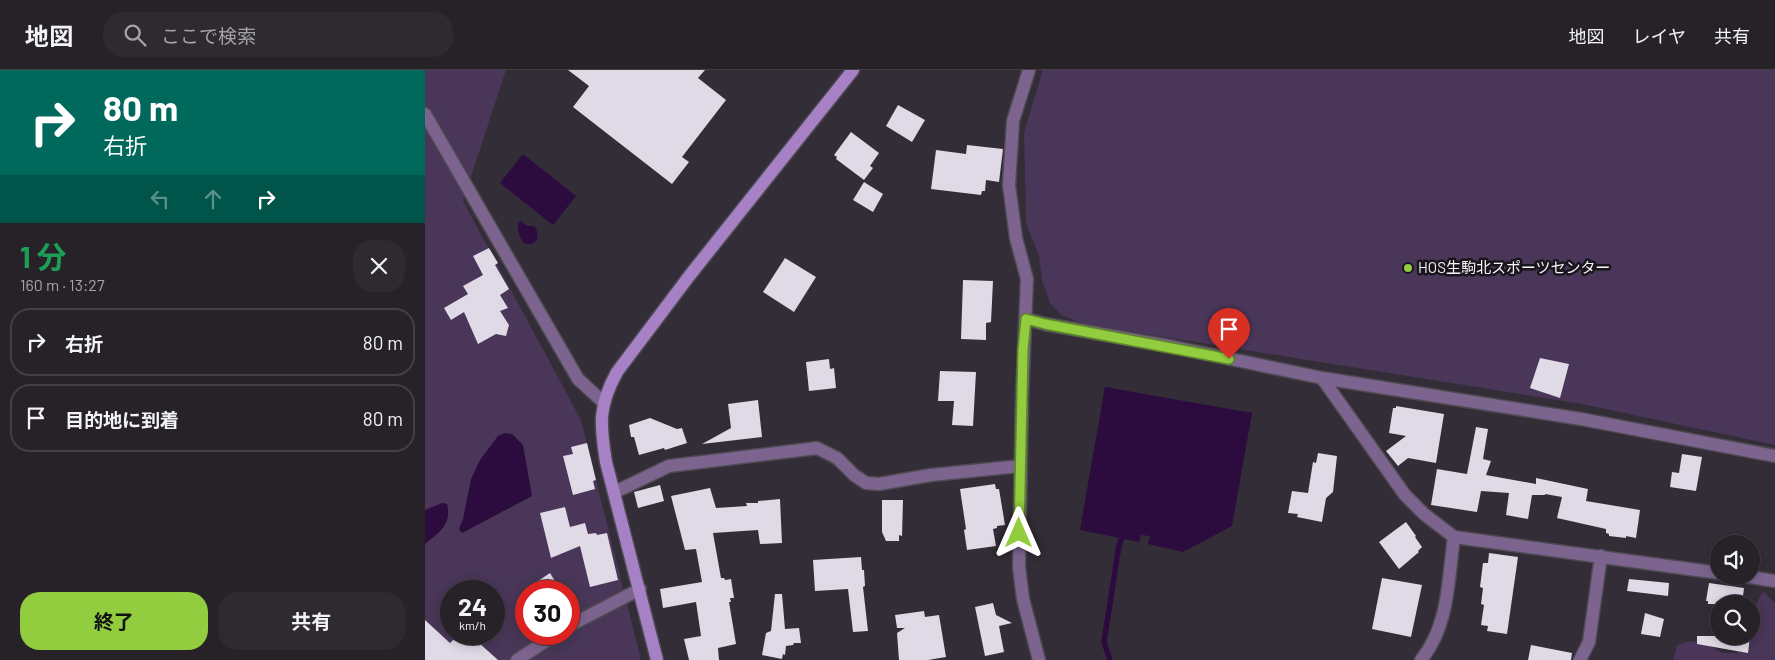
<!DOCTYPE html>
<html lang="ja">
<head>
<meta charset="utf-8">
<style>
	body { margin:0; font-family:Barlow,"Noto Sans JP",sans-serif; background:#2e2a30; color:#f1f3f6; height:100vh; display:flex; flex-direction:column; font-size:19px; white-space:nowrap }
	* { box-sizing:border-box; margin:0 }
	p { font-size:16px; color:#a4a4a8 }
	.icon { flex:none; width:28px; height:28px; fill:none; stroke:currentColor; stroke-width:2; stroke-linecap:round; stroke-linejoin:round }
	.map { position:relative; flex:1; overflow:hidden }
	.drawer { display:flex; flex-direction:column; background:#262228; width:425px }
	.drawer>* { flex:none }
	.banner { background:#00695c; color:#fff; overflow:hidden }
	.tools { position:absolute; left:1285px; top:465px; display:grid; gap:10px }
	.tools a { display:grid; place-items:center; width:50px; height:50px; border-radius:50%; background:#262228; box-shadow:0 2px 12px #0003,0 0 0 1px #423f45; font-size:25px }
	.speed { position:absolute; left:15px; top:510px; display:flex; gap:10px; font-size:25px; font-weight:700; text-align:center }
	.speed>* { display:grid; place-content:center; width:65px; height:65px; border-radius:50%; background:#262228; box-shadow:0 2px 12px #0003,0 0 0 1px #423f45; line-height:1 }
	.speed small { font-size:12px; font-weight:400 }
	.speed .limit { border:8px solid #d22; background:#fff; color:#111 }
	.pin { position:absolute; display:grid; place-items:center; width:42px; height:42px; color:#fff; margin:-51px -21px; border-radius:50% 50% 50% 0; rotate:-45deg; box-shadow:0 0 5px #0007 }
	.pin .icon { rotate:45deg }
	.me { position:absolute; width:55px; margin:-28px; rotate:0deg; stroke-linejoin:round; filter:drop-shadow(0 0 4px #0008) }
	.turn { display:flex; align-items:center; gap:18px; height:105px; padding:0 20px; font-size:22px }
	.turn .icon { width:65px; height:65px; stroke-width:2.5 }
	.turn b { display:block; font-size:35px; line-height:42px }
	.lanes { display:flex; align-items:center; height:48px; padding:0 20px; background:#0003; justify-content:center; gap:25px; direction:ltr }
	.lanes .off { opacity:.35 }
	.round { display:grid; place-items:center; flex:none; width:52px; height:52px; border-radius:20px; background:#2e2a30 }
	.headline { display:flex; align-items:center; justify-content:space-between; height:85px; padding:0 20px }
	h1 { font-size:30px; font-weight:700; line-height:38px; color:#1e9e55 }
	.primary-button { display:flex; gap:10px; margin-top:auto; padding:10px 20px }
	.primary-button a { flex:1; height:58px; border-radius:20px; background:#91cd3f; color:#111; font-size:20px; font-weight:700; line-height:58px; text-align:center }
	.primary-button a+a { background:#2e2a30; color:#f1f3f6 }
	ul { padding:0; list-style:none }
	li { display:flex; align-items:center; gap:15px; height:68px; margin:0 10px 8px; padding:0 10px; border:2px solid #423f45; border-radius:20px }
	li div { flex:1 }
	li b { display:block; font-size:19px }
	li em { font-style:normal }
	header { display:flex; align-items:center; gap:30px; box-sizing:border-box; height:70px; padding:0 25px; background:#262228; border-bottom:1px solid #423f45 }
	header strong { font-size:24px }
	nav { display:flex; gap:28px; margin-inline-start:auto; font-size:18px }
	.search { width:350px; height:45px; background:#2e2a30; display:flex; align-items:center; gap:12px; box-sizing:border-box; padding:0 18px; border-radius:20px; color:#a4a4a8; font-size:19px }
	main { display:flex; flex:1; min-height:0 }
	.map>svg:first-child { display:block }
	.green { fill:#493658; fill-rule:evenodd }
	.water { fill:#2c0b3f }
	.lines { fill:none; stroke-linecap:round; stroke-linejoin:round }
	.stream { stroke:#2c0b3f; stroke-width:5.5 }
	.building { fill:#e0d9e6 }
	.street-casing { stroke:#4d4951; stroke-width:15 }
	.secondary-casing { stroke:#4d4951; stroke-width:15 }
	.street { stroke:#7c648f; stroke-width:12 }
	.secondary { stroke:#a781c5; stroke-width:12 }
	.route-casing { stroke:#5e8529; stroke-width:12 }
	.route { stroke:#91cd3f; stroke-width:9 }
	.poi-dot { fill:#91cd3f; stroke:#19161b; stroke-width:2 }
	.labels { text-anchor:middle; stroke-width:5; stroke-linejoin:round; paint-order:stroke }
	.poi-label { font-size:15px; fill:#f6f3f9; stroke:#19161b; text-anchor:start }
</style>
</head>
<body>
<header>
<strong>地図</strong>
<div class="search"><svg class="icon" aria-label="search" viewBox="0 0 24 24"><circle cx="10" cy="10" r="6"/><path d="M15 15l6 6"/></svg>ここで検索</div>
<nav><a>地図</a><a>レイヤ</a><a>共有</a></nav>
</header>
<main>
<section class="drawer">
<div class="banner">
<div class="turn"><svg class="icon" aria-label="right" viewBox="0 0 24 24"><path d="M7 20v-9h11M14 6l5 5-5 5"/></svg><div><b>80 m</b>右折</div></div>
<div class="lanes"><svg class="icon off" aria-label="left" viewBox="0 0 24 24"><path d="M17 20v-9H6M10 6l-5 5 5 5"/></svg><svg class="icon off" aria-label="ahead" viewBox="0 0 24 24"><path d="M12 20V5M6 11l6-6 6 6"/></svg><svg class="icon" aria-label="right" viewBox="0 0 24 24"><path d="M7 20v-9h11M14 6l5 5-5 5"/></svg></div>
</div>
<div class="headline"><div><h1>1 分</h1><p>160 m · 13:27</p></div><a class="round"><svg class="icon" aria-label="close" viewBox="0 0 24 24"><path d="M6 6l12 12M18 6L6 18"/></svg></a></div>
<ul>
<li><svg class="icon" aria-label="right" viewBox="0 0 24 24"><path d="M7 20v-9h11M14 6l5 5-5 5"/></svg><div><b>右折</b></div><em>80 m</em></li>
<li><svg class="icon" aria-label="arrive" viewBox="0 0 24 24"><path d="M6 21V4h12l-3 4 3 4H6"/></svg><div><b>目的地に到着</b></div><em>80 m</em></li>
</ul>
<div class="primary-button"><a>終了</a><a>共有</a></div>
</section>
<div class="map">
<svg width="1350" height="590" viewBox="0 0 1350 590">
	<rect width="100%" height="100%" fill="#322d36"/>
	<!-- green -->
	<g class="green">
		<path d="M0 0H81L38 131 156 350 216 590H0ZM26 521H69V564H26ZM101 521H144V564H101Z"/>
		<path d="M618 0H1350V375L1157 334 659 254 636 245 625 233 617 211 614 186 601 153 599 62Z"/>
		<path d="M1338 521 1350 533V590H1248L1252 575 1266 571 1281 573 1297 583H1312L1315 566H1326V536L1331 534Z"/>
	</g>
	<!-- water -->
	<g class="water">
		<path d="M98 84 151 126 128 155 75 113Z"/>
		<path d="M96 151 102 156H109C117 166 111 178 98 173 95 167 91 158 94 152Z"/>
		<path d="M680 317 827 343 807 456 758 482 723 474 725 466 716 465 714 472 655 460Z"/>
		<path d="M80 363 87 364 98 375 107 426 37 463 34 459 38 449 46 409 55 390 73 366Z"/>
		<path d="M17 433 22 434C27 454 15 462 0 474V440Z"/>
	</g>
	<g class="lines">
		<!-- stream -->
		<path class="stream" d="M685 590 679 572 694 475 699 463"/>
	</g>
	<!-- building -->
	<g class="building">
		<path d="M143 0H280L273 8 301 30 257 87 264 92 247 114 148 37 164 16Z"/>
		<path d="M473 35 500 50 487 72 461 56Z"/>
		<path d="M426 62 454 83 445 96 448 98 439 110 411 89 412 87 409 85Z"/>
		<path d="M542 75 578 79 574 112 561 110 560 121H557L556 125 506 119 511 80 541 84Z"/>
		<path d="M439 112 458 124 448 142 428 130Z"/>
		<path d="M64 178 73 193 70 195 84 219 75 225 83 238 75 241 84 255 81 266 71 264 53 274 39 242 26 250 19 238 43 224 38 216 58 205 48 186Z"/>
		<path d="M360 188 391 207 369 242 338 222Z"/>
		<path d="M538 210 568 211 566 252 561 253V270L536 269Z"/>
		<path d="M1115 288 1144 294 1135 328 1105 318Z"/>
		<path d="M404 289 405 299 409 298 411 318 384 321 381 292Z"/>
		<path d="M515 301 551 302 548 356 527 355 529 331H513Z"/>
		<path d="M333 330 337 367 277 374 306 358 303 334Z"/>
		<path d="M971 336 1019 344 1011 393 983 388 973 396 961 381 981 366 964 363 968 338H971Z"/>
		<path d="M225 348 252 359 257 358 262 373 240 380 239 378 214 385 209 367H206L204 355Z"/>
		<path d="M1051 357 1063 359 1058 389 1066 391 1061 405 1111 414V408L1163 419 1161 431 1215 440 1211 468 1201 466V468L1184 466V464L1181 463V459L1132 448 1137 427 1120 424V425H1107L1103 449 1081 445 1084 423 1056 421 1052 442 1006 435 1012 399 1042 404Z"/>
		<path d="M162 373 171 410 168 411 170 419 148 425 138 386 148 384 146 377Z"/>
		<path d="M893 383 912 386 908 422 901 428 897 452 872 447 873 444 863 443 867 421 883 423 888 392 891 393Z"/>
		<path d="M1257 384 1277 387 1271 421 1245 417 1247 402 1254 403Z"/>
		<path d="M570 414 571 419H574L580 455 572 456V458L568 459 571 476 542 480 539 460 541 459 535 419Z"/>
		<path d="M235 415 239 431 213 438 209 422Z"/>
		<path d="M285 418 291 438 322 436 321 433H333V431L355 429 357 473 335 474 333 460 288 463 296 508H299L300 510 306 509 309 528H305L306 532H304L311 574 293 578 294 590H264L259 569 276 566 271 532 238 538 235 519 277 512 271 479 260 480 246 426Z"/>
		<path d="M457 430H478L477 466 474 465V471H461L457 462Z"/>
		<path d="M140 437 145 457 160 453 163 464 171 463 172 465 182 463 193 510 165 517 155 476 126 488 115 443Z"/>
		<path d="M981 452 991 466 990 467 997 477 993 481 994 482 974 499 954 472Z"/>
		<path d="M1064 483 1093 487 1082 564 1062 561 1063 556 1056 555 1059 535 1056 534 1058 518 1055 517 1058 493H1063Z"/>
		<path d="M436 487 437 500H439L440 516 438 517 443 561 428 562 423 519 390 521 388 490Z"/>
		<path d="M125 503 136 521H98Z"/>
		<path d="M957 508 997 515 986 567 947 559Z"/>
		<path d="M1204 509 1244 513 1243 526 1202 521Z"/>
		<path d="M1284 513 1319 518 1317 534H1283V531H1281Z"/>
		<path d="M350 524H357L360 559 374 558 376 573H369L368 575 361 576 360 585 358 584 357 589 337 585 341 563 346 561Z"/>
		<path d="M568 533 571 545 587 553 574 556 579 582 560 586 550 537Z"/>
		<path d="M499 541 500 547 514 545 521 587 503 590H474L472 563 480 558H472L470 545Z"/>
		<path d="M1220 543 1239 549 1235 567 1216 564Z"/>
		<path d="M0 550 25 573 34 564H44L73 590H0Z"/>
		<path d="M1272 566H1325L1323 583 1272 574Z"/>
		<path d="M1106 575 1147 583 1146 590H1103Z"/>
	</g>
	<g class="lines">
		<!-- street casing -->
		<g class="street-casing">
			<g id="street">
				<path d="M604 0 588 51 584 115 591 168 602 209 597 328 594 497 598 529 614 590"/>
				<path d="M0 44 153 309 178 332"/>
				<path d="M601 249 620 254 749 277 897 308 1156 349 1350 386"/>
				<path d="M897 308 980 425 999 444 1029 467 1294 503"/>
				<path d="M190 422 244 396 392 378 412 388 429 405 441 413 454 414 506 405 595 396"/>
				<path d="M1319 506 1350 511"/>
				<path d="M144 556 215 519"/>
				<path d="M92 590 132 564"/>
				<path d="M996 590C1024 556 1023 510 1029 467"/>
				<path d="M1155 590 1164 572 1176 486"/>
			</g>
		</g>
		<!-- secondary casing -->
		<g class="secondary-casing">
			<path id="secondary" d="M232 590 181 392C175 355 173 336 192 302L265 205 428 0"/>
		</g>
		<!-- street -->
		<use href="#street" class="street"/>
		<!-- secondary -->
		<use href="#secondary" class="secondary"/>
	</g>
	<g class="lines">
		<!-- route casing -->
		<g class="route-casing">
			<path id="route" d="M594 463 598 279 601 249 620 254 804 289"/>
		</g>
		<!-- route -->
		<use href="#route" class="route"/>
	</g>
	<!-- markers -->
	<circle class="poi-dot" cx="983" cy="198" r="5"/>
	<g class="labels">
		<!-- poi labels -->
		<g class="poi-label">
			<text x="993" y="203">HOS生駒北スポーツセンター</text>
		</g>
	</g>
</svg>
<div class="tools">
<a><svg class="icon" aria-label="sound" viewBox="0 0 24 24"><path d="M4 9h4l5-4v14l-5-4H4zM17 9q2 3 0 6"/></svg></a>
<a><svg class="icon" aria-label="search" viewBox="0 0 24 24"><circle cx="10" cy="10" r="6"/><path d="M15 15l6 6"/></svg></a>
</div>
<div class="speed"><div>24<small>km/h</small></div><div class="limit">30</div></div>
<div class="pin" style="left:804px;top:289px;background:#d93025"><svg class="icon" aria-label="arrive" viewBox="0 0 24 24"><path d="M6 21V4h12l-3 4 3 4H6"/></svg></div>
<svg class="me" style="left:594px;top:463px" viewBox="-20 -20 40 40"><path d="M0-17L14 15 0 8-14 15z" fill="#91cd3f" stroke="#fff" stroke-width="4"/></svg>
</div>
</main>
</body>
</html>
